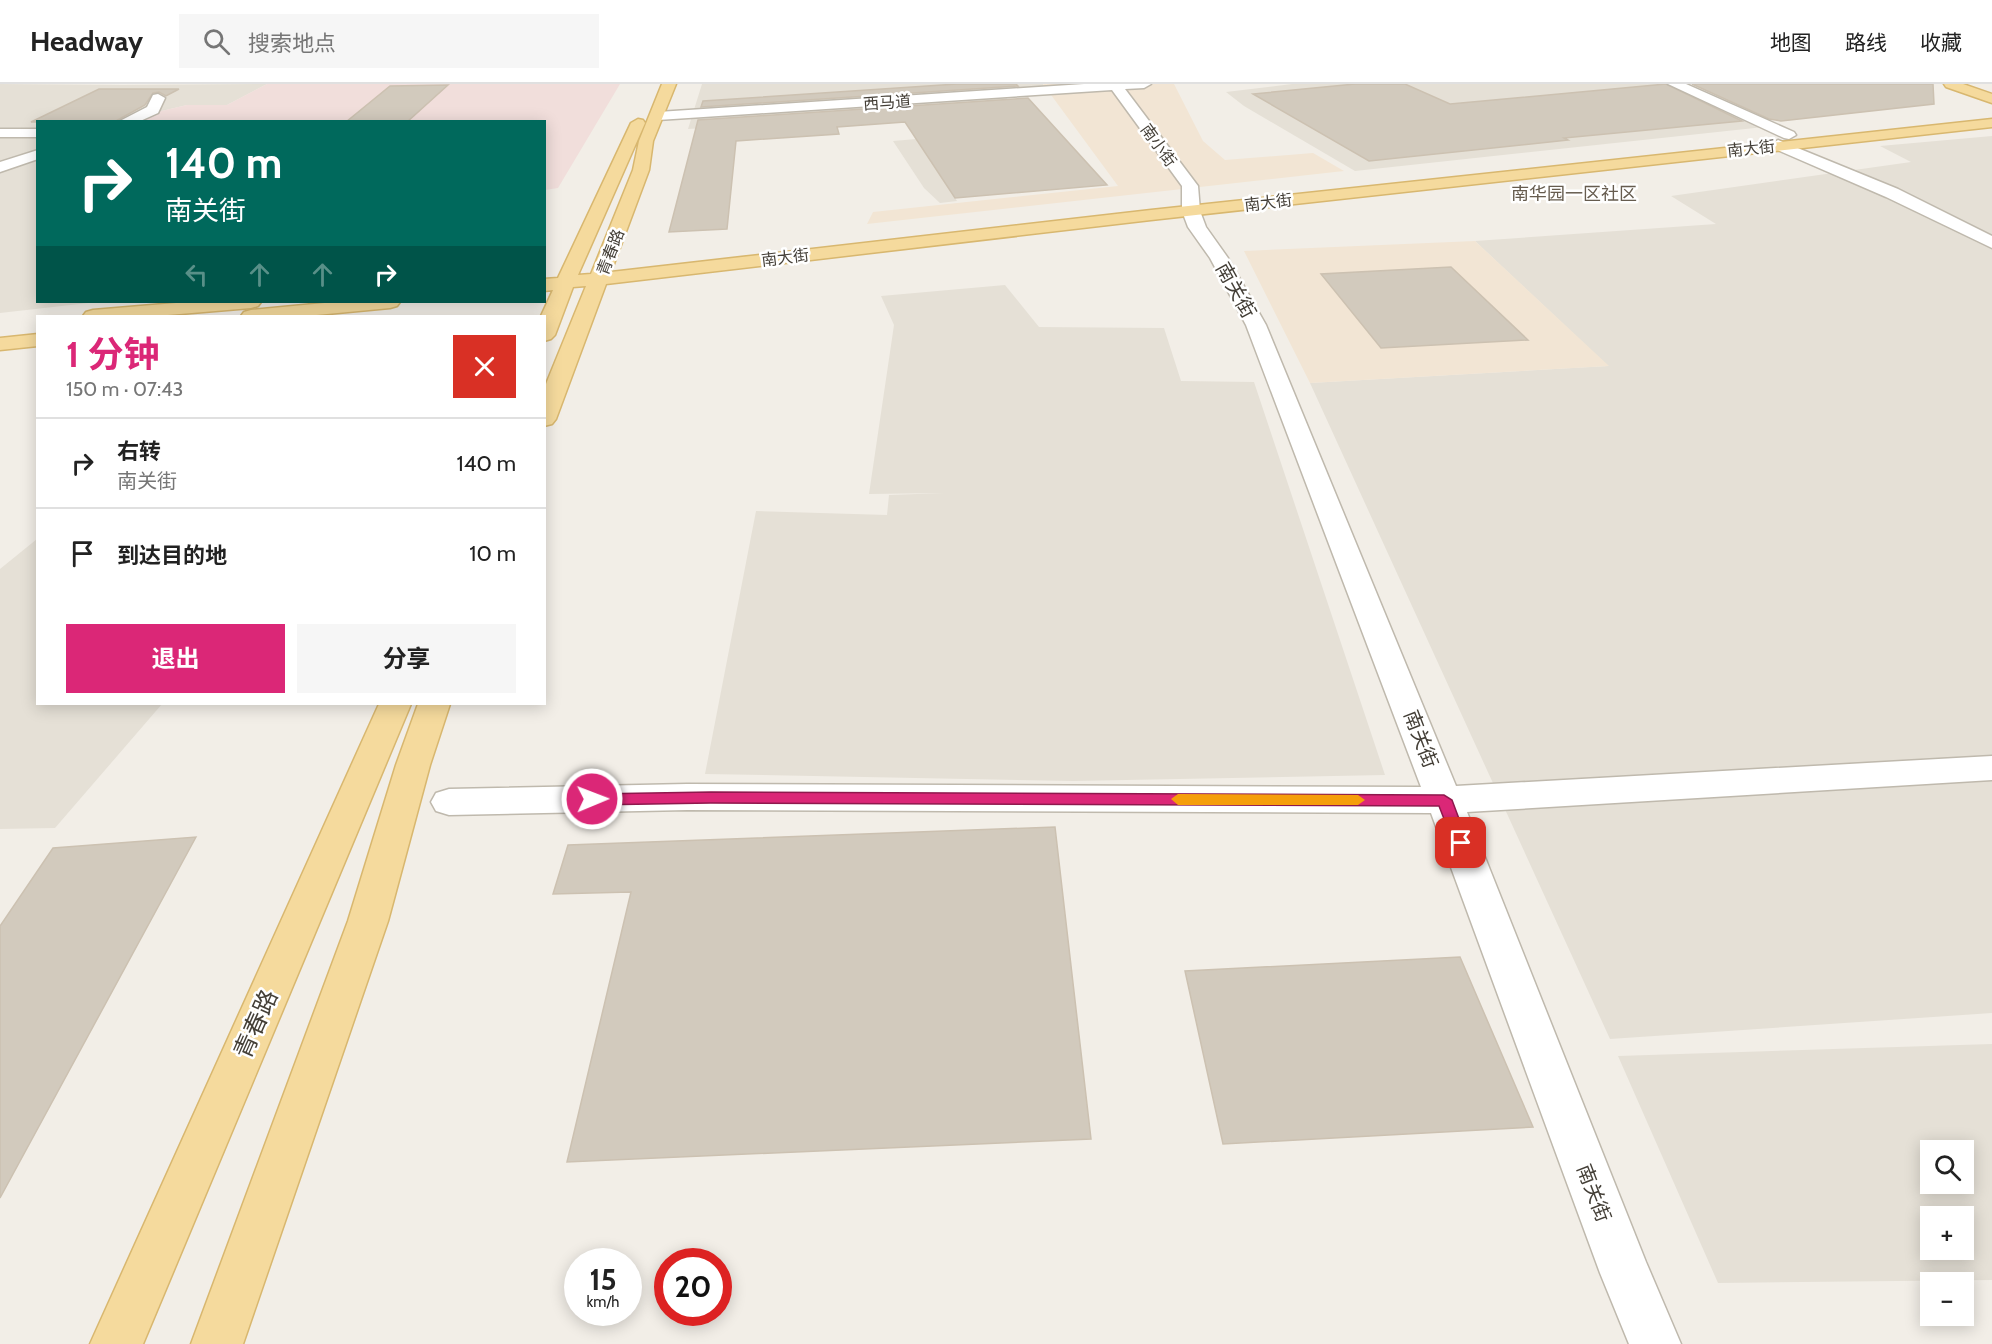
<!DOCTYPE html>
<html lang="zh">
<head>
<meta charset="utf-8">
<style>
	body { margin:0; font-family:Cabin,"Noto Sans SC",sans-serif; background:#f6f6f6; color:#222; height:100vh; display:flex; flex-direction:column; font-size:22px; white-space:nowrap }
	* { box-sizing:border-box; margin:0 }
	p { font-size:20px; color:#767676 }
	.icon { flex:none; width:33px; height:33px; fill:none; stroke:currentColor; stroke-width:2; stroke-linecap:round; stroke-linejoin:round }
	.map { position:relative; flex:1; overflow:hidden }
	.sheet { position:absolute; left:36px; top:231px; width:510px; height:390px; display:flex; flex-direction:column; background:#fff; border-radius:0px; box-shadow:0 3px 15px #0003 }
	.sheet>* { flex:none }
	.guide { position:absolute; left:36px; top:36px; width:510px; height:183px; border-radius:0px; box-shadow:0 3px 15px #0003; background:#00695c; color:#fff; overflow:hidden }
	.fabs { position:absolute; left:1920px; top:1056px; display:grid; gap:12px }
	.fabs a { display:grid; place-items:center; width:54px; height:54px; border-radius:0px; background:#fff; box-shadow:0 3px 15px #0003; font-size:30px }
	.speed { position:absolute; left:564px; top:1164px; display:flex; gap:12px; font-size:30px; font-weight:700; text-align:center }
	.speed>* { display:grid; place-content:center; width:78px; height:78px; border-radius:50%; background:#fff; box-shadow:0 3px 15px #0003; line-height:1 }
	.speed small { font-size:15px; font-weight:400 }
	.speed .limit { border:9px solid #d22; background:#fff; color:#111 }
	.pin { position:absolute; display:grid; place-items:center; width:51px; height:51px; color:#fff; margin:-26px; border-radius:12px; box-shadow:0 3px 9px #0006 }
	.me { position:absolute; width:66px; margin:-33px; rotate:89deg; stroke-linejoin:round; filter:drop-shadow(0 0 4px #0008) }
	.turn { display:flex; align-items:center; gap:21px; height:126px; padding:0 30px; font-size:27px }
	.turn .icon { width:78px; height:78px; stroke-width:2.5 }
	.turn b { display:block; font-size:42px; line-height:51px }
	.lanes { display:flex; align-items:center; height:57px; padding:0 30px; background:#0003; justify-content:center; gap:30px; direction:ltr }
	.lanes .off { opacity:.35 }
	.round { display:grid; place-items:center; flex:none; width:63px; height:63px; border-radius:0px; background:#f6f6f6 }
	.overview { display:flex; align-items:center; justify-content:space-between; height:102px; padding:0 30px }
	h1 { font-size:36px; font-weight:700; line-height:45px; color:#db2777 }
	.button { display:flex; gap:12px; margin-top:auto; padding:12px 30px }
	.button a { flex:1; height:69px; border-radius:0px; background:#db2777; color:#fff; font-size:24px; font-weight:700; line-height:69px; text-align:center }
	.button a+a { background:#f6f6f6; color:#222 }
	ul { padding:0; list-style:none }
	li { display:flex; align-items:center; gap:18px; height:90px; padding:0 30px; border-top:2px solid #e0e0e0 }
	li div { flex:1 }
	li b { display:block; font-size:22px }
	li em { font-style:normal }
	header { display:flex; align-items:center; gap:36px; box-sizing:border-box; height:84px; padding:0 30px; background:#fff; border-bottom:2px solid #e0e0e0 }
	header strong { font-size:28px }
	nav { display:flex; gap:33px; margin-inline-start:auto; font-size:21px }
	.search { width:420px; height:54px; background:#f6f6f6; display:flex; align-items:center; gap:15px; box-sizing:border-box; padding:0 21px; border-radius:0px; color:#767676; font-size:22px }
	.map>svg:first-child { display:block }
	.residential { fill:#e5e0d6; fill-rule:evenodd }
	.commercial { fill:#f2e5d4 }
	.medical { fill:#f1dedb }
	.building { fill:#d2cabd; stroke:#ccc1b1; stroke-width:1.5 }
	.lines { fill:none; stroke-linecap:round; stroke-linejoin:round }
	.minor-casing { stroke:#bfb9ad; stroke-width:3 }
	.major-casing { stroke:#d8b76f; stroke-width:3 }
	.minor { fill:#fff; fill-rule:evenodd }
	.major { fill:#f5da9d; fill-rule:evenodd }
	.route { fill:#db2777; stroke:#8e194d; stroke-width:1.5 }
	.slow { fill:#f59e0b }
	.labels { text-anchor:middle; stroke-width:5; stroke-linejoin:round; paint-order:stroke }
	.far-street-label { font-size:16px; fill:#443f37; stroke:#fff }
	.far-quarter-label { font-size:18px; fill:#665c4f; stroke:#fff }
	.street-label { font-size:20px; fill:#443f37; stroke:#fff }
	.near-street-label { font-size:24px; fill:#443f37; stroke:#fff }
</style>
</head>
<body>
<header>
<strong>Headway</strong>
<div class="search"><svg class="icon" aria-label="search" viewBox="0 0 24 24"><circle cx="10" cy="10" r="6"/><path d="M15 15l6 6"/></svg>搜索地点</div>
<nav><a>地图</a><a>路线</a><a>收藏</a></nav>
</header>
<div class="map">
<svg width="1992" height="1260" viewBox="0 0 1992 1260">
	<rect width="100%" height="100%" fill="#f2eee7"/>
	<!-- residential -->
	<g class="residential">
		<path d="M0 0 123 1 267 0 227 21H187L153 29 134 37 38 38V218H97L0 229Z"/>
		<path d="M702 0H1043L1046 6 1004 8 1008 17 852 36 688 45Z"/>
		<path d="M1292 0H1669L1764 43 1355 87 1244 22 1226 8Z"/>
		<path d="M975 50 947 102 957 117 940 119 924 104 893 57Z"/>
		<path d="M1992 52V929L1610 955 1310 299 1608 282 1475 157 1716 140 1671 112 1911 78 1880 62Z"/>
		<path d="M1005 201 1039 243 1164 244 1181 297 1254 298 1385 691 1073 697 705 690 756 427 887 431 889 411 945 409 869 410 894 241 881 212Z"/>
		<path d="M37 455 38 620H162L55 744 0 745V485Z"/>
		<path d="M1992 960V1196L1718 1199 1618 972ZM1930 1066H1964V1100H1930ZM1930 1132H1964V1166H1930Z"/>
	</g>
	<!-- commercial -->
	<g class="commercial">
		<path d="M1043 0H1174L1203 57 1225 76 1313 69 1344 87 867 140 873 128 1118 102Z"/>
		<path d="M1475 157 1609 282 1310 299 1244 167Z"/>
	</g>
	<!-- medical -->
	<path class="medical" d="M267 0H620L558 104 545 106 544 38H134L153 29 187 21H227Z"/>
	<!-- building -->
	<g class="building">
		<path d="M957 0H1016L1018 2 701 23 703 17Z"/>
		<path d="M1355 0H1405L1450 20 1666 0 1742 37 1564 54 1568 56 1369 77 1253 10Z"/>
		<path d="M1692 0H1933L1934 20 1781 37 1769 35Z"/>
		<path d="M448 1 407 38H346L390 2Z"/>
		<path d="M99 5H179L166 12 159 8 153 9 145 21 116 37 31 38Z"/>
		<path d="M1028 14 1107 101 955 114 905 38 837 43 839 50 736 57 727 145 669 148 698 36Z"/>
		<path d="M1451 183 1528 256 1381 264 1321 190Z"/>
		<path d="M1055 743 1091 1055 567 1078 631 808 553 810 568 761Z"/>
		<path d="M196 753 0 1114V842L53 764Z"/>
		<path d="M1460 873 1533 1043 1223 1060 1185 887Z"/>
	</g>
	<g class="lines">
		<!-- minor casing -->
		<g class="minor-casing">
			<g id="minor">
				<path d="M1084 0H1151L1144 4 1125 5 1198 102 1200 127 1206 143 1228 174 1266 241 1456 702 1992 672V696L1467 728 1646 1178 1681 1260H1629L1600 1189 1431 729 687 726 449 731 436 727 431 718 436 709 449 705 687 700 1421 703 1246 241 1210 174 1188 143 1182 127V102L1112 6 658 36 651 32 658 28Z"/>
				<path d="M1668 0H1686L1794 48 1796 51 1789 55 1784 54Z"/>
				<path d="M158 10 165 14 158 29 138 38H118L147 23 153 11Z"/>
				<rect x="0" y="45" width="38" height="8"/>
				<path d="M1778 56 1898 105 1992 152V164L1886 113 1773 64 1770 61Z"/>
				<path d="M38 66V75L0 88V78Z"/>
			</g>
		</g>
		<!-- major casing -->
		<g class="major-casing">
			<g id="major">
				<path d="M662 0H676L653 57 649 86 611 188 1151 126 1992 35V43L1151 136 606 200 556 335 552 340 544 342V305L586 202 573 203 555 251 551 255 544 257V232H541L553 206 544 207V195L558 194 631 39 638 35 643 36 645 39 578 191 591 190 633 86 639 57Z"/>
				<path d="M1944 0H1963L1992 10V19L1946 3Z"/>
				<path d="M188 218H261L258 222 251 224 156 232H83L86 228 93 226Z"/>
				<path d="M335 218H400L397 222 390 224 306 232H241L244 228 251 226Z"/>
				<path d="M38 250V262L0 266V254Z"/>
				<path d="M379 620H411L143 1260H90Z"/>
				<path d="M418 620H450L430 681 388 837 243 1260H191L348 837 396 681Z"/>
			</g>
		</g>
		<!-- minor -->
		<use href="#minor" class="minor"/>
		<!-- major -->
		<use href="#major" class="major"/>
	</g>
	<!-- route -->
	<path class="route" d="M711 708 1444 711 1452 716 1468 759 1466 763H1455L1439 722 711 719 592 721 584 715 592 710Z"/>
	<!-- slow -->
	<path class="slow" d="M1178 710 1358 711 1365 716 1358 721H1178L1171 715Z"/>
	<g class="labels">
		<!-- far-street labels -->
		<g class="far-street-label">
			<text transform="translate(887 18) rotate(-4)" y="6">西马道</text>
			<text transform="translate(1159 61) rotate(54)" y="6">南小街</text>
			<text transform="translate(1751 64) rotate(-6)" y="6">南大街</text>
			<text transform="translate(1268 118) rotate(-7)" y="6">南大街</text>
			<text transform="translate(610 168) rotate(-69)" y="6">青春路</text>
			<text transform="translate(785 173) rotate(-7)" y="6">南大街</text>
		</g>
		<!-- far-quarter labels -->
		<g class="far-quarter-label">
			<text x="1574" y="116">南华园一区社区</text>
		</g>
		<!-- street labels -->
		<g class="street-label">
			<text transform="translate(1236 206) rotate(61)" y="7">南关街</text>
			<text transform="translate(1421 655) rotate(69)" y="7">南关街</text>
			<text transform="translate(1594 1109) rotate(69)" y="7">南关街</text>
		</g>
		<!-- near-street labels -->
		<g class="near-street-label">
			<text transform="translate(256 940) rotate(-66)" y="8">青春路</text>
		</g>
	</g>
</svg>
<div class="fabs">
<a><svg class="icon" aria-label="search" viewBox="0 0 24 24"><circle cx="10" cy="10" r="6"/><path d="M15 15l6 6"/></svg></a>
<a>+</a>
<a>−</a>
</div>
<div class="speed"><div>15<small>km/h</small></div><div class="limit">20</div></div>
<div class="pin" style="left:1461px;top:759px;background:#d93025"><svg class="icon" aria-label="arrive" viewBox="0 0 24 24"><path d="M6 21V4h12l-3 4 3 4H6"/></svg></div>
<svg class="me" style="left:592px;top:715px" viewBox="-20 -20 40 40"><circle r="17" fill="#db2777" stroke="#fff" stroke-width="3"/><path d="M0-11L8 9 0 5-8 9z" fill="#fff"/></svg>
<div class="guide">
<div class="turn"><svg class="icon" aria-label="right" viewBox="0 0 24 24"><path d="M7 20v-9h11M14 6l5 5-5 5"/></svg><div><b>140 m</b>南关街</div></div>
<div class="lanes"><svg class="icon off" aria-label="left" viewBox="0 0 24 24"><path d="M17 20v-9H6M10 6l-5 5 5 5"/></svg><svg class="icon off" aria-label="ahead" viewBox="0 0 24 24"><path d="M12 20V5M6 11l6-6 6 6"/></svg><svg class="icon off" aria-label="ahead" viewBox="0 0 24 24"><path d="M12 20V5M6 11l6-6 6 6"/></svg><svg class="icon" aria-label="right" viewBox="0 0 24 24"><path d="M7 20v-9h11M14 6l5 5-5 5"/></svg></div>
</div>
<section class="sheet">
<div class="overview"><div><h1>1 分钟</h1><p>150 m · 07:43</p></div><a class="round" style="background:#d93025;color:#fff"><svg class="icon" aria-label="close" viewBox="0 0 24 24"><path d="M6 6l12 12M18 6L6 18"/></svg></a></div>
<ul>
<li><svg class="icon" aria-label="right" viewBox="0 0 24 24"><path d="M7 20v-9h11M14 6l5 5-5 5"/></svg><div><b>右转</b><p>南关街</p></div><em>140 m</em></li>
<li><svg class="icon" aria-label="arrive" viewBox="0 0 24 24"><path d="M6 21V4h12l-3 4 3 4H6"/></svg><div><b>到达目的地</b></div><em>10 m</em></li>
</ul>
<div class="button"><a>退出</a><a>分享</a></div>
</section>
</div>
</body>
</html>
